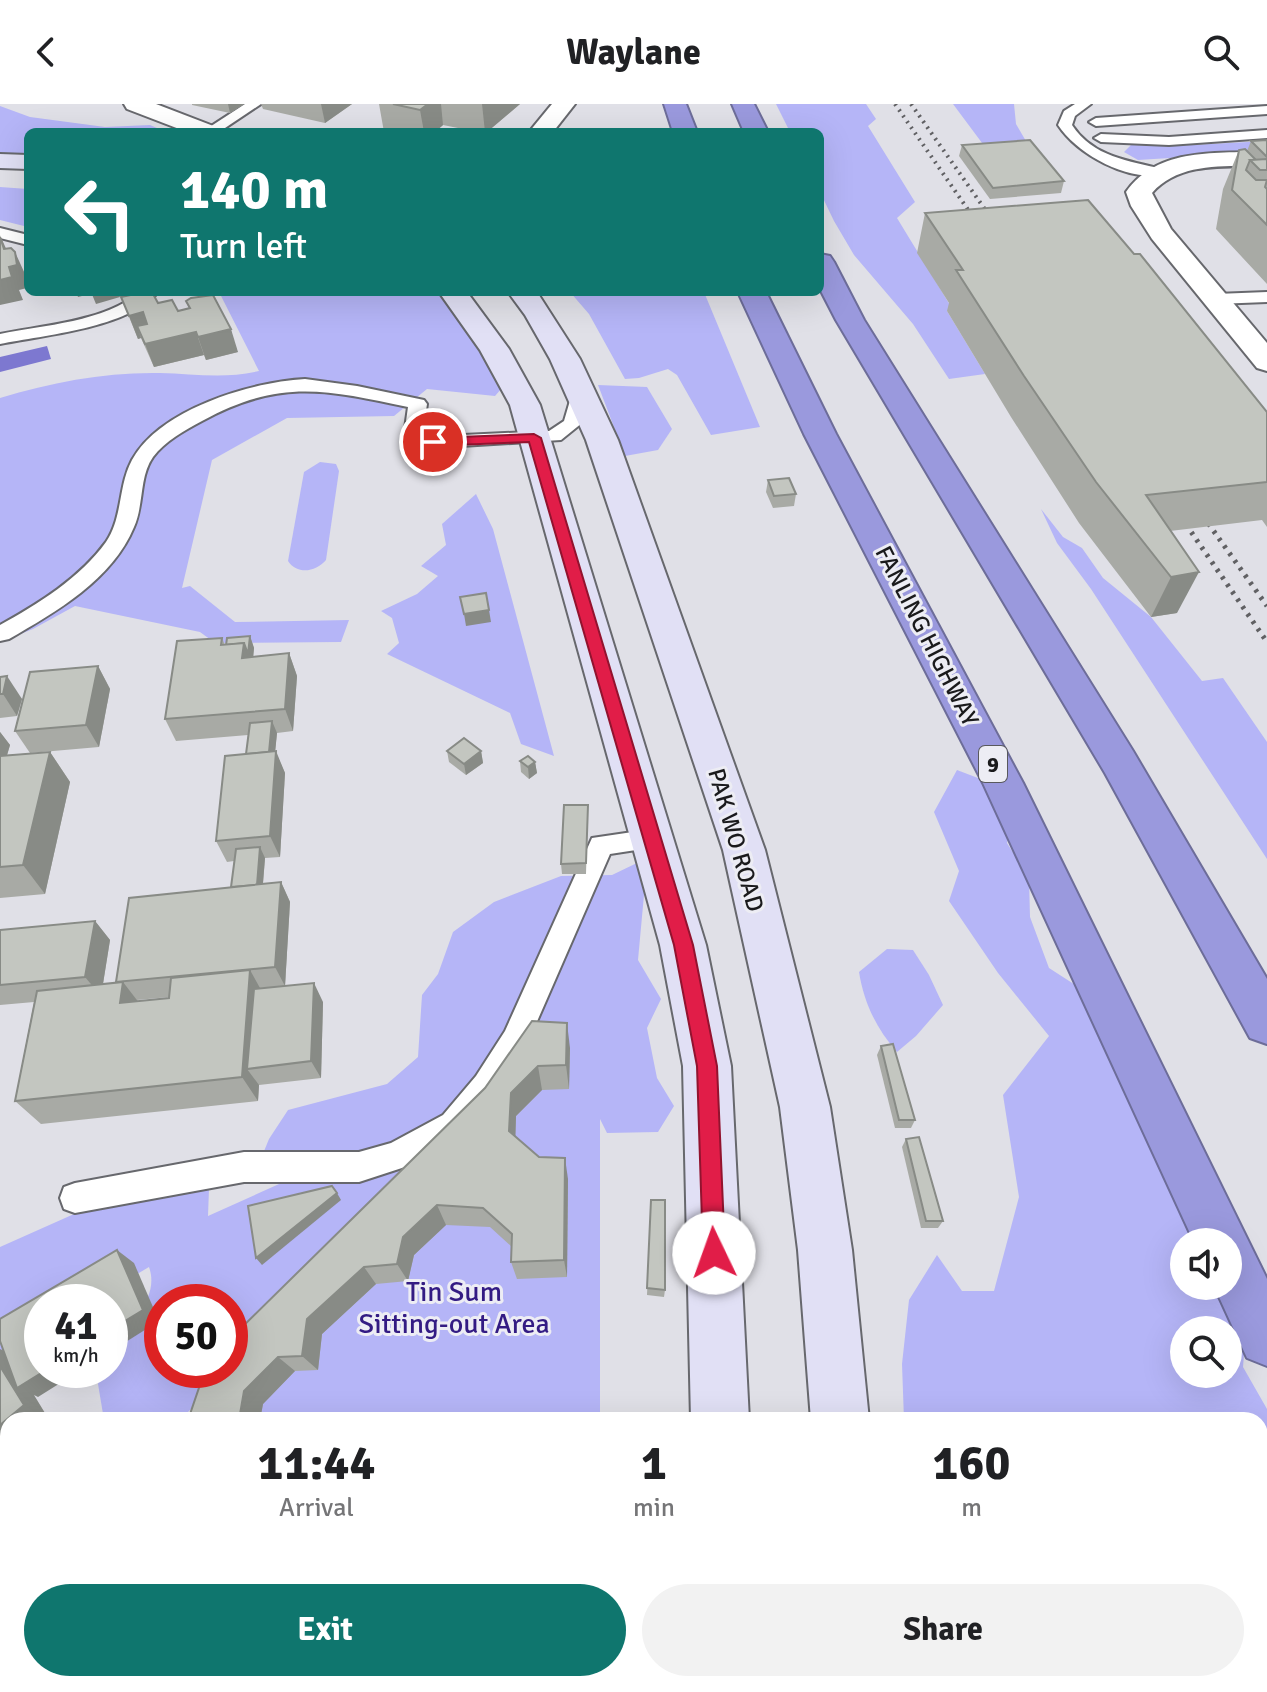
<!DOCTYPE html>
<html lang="en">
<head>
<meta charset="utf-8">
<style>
	body { margin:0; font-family:Signika,sans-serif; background:#f2f2f2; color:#202124; height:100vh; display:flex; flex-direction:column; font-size:30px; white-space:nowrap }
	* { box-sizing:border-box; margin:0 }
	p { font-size:26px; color:#757577 }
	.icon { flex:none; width:44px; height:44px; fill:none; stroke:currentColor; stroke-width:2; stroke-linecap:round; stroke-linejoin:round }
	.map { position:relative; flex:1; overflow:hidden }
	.side { position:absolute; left:0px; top:1308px; width:1268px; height:280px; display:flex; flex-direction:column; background:#fff; border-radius:24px 24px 0 0; box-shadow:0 8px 32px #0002 }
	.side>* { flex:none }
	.hud { position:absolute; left:24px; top:24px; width:800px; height:168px; border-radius:12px; box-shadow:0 8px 32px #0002; background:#0f766e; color:#fff; overflow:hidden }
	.controls { position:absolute; left:1170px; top:1124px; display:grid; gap:16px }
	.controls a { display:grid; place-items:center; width:72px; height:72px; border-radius:50%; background:#fff; box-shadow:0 8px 32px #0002; font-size:40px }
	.speed { position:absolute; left:24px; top:1180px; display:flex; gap:16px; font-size:40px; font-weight:700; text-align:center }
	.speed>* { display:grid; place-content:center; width:104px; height:104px; border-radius:50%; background:#fff; box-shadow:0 8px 32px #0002; line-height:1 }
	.speed small { font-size:20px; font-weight:400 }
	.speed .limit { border:12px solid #d22; background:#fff; color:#111 }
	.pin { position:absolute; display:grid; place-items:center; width:68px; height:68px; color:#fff; margin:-34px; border:4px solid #fff; border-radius:50%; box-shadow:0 2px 8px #0007 }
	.me { position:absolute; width:88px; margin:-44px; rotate:357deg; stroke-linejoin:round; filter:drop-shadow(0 0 6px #0008) }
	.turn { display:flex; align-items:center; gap:28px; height:168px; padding:0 24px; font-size:36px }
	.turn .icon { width:104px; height:104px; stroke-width:2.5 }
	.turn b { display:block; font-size:56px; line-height:68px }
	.eta { display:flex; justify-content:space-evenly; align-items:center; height:136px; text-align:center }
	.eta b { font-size:48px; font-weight:700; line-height:56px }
	.button { display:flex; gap:16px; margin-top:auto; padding:16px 24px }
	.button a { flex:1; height:92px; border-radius:48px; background:#0f766e; color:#fff; font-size:32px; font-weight:700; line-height:92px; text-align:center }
	.button a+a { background:#f2f2f2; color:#202124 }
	header { display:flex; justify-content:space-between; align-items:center; height:104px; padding:0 24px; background:#fff; font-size:36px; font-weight:700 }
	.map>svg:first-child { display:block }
	.green { fill:#b5b5f7; fill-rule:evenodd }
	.water { fill:#7d78d0 }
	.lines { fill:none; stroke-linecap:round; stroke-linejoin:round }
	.lane-casing { stroke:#67686d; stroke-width:4 }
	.street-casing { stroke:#67686d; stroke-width:4 }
	.secondary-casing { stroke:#67686d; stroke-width:4 }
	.highway-casing { stroke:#6d6d99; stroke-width:4 }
	.lane { fill:#fff; fill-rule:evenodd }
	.street { fill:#fff; fill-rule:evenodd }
	.secondary { fill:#e1e0f5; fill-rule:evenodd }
	.highway { fill:#9a99dd; fill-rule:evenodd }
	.rail-far1 { stroke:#606063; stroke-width:4; stroke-dasharray:2 5; stroke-linecap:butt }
	.rail { stroke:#606063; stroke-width:5; stroke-dasharray:3 6; stroke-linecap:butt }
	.wall { fill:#a8aaa5; fill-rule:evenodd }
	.shaded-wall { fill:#888b86 }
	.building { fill:#c3c6c0; stroke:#888b86; stroke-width:2 }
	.route { fill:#e11d48; stroke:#92132f; stroke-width:2 }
	.labels { text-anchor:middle; stroke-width:6; stroke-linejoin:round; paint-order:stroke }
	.shield { fill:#ededf4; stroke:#59595d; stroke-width:2 }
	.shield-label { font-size:22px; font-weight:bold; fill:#1a1a1c }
	.street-label { font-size:24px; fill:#1a1a1c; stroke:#ededf4 }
	.near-park-label { font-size:28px; fill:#331b83; stroke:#ededf4 }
</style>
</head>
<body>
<header><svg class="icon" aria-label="back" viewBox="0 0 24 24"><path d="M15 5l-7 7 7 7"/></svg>Waylane<svg class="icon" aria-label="search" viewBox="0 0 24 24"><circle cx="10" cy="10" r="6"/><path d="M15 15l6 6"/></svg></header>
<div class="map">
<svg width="1267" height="1588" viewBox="0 0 1267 1588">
	<rect width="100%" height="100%" fill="#e0e0e7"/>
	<!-- green -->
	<g class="green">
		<path d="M776 0H866L876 15 868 22 915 98 897 114 953 206 947 207 985 270 949 275 913 220 854 151 834 117 820 88V28H790Z"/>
		<path d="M953 0H1014L1016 20 1030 44 988 47Z"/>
		<path d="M0 2 30 13 105 23 150 21 166 28H28V53L0 51Z"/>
		<path d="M1267 37V48L1138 56 1124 48 1131 41 1172 42Z"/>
		<path d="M0 83 28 85V123L0 116Z"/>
		<path d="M219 188H440L510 275 495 292 427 285 394 312 287 314 212 356 182 484 190 482 235 518 349 516 341 538 215 539 200 528 75 502 33 525 8 535 0 528V294C53 278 105 268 160 269 194 270 226 275 259 267Z"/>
		<path d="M570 188H704L760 323 711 331 677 271 668 265 639 274 625 275 589 210Z"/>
		<path d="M598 281 647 283 672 325 658 346 625 352Z"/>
		<path d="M320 358 336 360 339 367 326 456C316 468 297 471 288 457L304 368Z"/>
		<path d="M476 390 493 425 554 652 521 640 510 609 387 550 399 539 392 514 381 507 417 490 438 472 421 462 446 441 442 420Z"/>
		<path d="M1041 405 1063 433 1082 444 1103 474 1151 513 1202 577 1223 574 1267 638V755L1091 485 1057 439Z"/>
		<path d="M957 666 991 679 1014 710 1007 739 1029 774 1030 813 1049 864 1080 884 1111 912 1149 1042 1205 1138H1184V1182H1228L1248 1203 1243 1263 1267 1305V1588H899V1580H1260V1316H904L902 1260 909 1196 937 1151 962 1187H994L1019 1093 1003 991 1049 932 998 869 949 797 959 767 934 708ZM1184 1226H1228V1270H1184Z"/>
		<path d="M639 758 645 780 638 856 661 895 647 924 657 974 674 1002 658 1028 607 1029 600 1015V1316H213L237 1262 230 1266V1198H162V1266H230L180 1316H104L98 1280 102 1266H110V1240C130 1220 160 1194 149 1163L90 1198H42L0 1265V1143L92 1102 209 1085 208 1112 317 1063 260 1057 269 1035 288 1006 387 980 418 953 422 891 438 870 453 828 494 798 561 772 612 771Z"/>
		<path d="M887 845 913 846 929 871 943 901 916 932 897 948C876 924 864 899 859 868Z"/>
		<path d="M29 1580H578L577 1588H22Z"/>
	</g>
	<!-- water -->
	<path class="water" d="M47 242 51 255 0 268V253Z"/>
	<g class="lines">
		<!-- lane casing -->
		<g class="lane-casing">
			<g id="lane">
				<path d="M245 0H261L219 28H202Z"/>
				<path d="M1075 0H1091L1075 12 1072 21C1093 53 1129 57 1163 65V71C1127 77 1078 51 1058 21L1064 7Z"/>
				<path d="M1267 2V10L1096 22 1089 18 1096 14Z"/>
				<path d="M1267 26V34L1169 41 1101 38 1094 34 1101 30 1169 33Z"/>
				<path d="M0 124 28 131V141L0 134Z"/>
				<path d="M140 188H158C129 224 44 231 0 240V230C44 221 104 218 140 188Z"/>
				<path d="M1267 188V198L1216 200 1208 195 1216 190Z"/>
				<path d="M305 275 357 282 424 296 427 300 422 333 549 327 564 317 574 283 580 282 589 287 582 319 561 336 412 345 403 339 408 303C326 286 280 274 202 317 185 326 165 337 153 353 139 373 144 401 134 423 112 476 56 508 9 535L0 537V521C38 500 80 474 106 438 123 413 118 382 132 356 160 305 251 278 305 275Z"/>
				<path d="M653 725 662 728 666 735 662 742 610 750 525 945 496 990 463 1031 408 1062 359 1078H244L75 1109 64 1105 60 1094 64 1083 75 1079 244 1048H359L391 1039 443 1011 476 972 505 927 592 734Z"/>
			</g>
		</g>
		<!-- street casing -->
		<g class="street-casing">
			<g id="street">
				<path d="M124 0H156L216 23 220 28H187L127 5Z"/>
				<path d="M552 0H575L553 28H529Z"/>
				<path d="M1267 48V62C1228 63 1180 57 1152 89L1171 125 1267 239V267L1257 264 1152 135 1131 102 1126 88C1157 43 1219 49 1267 48Z"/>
			</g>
		</g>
		<!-- secondary casing -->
		<g class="secondary-casing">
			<g id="secondary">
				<path d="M0 50 28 51V65L0 64Z"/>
				<path d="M439 188H467L509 245 540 301 706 841 731 962 749 1316H691L683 962 660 841 510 301 480 246Z"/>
				<path d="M508 188H537L580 255 618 336 765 746 830 1003 852 1146 869 1316H811L798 1146 780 1003 723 746 586 336 550 255 525 211Z"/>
				<path d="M683 1580H747V1588H681Z"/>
				<path d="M813 1580H877L878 1588H812Z"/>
			</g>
		</g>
		<!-- highway casing -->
		<g class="highway-casing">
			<g id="highway">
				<path d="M664 0H686L697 28H673Z"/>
				<path d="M732 0H754L768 28H744Z"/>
				<path d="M820 150 830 152 834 158 864 216 1133 647 1267 875V940L1250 934 1105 669 836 216 820 185Z"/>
				<path d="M738 188H766L836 330 1023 679 1267 1175V1262L1247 1254 1214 1182H1228V1138H1194L983 679 804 330Z"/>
			</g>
		</g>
		<!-- lane -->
		<use href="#lane" class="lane"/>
		<!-- street -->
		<use href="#street" class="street"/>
		<!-- secondary -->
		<use href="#secondary" class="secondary"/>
		<!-- highway -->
		<use href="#highway" class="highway"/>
		<!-- rail-far1 -->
		<g class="rail-far1">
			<path d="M895 0 980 123"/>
			<path d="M911 0 996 121"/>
		</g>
		<!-- rail -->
		<g class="rail">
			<path d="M1198 405 1267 502"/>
			<path d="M1176 406 1267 538"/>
		</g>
	</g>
	<!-- wall -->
	<g class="wall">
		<path d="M192 0H244L230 9 192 1Z"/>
		<path d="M261 0H352L325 19 263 5Z"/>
		<path d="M379 0H520L487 28H478L443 21 435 28H384Z"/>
		<path d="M1267 36V180L1216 125 1223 85 1239 46 1247 47 1251 37Z"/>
		<path d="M962 41 1064 77 1061 89 990 95 959 52Z"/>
		<path d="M925 109 1267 308V423L1262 416 1170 427 1177 509 1151 513 1079 419 1011 313 947 207 949 199 917 149Z"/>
		<path d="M121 193 158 199 178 207 189 205 186 197 238 248 206 256 204 251 154 263 141 234 138 235Z"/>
		<path d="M768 376 796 390 794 402 773 404 766 388Z"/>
		<path d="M250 532 254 544 253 553 289 549 297 572 293 627 277 629 275 647 285 669 280 753 265 754 263 780 281 778 290 798 285 882 260 884 323 898 321 974 259 981 258 997 41 1020 15 997 34 898 0 901V826L95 817 110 836 103 880 116 879 231 783 234 757 227 758 216 737 246 650 248 631 176 637 165 615 222 534 225 541ZM169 893V894L138 897 137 896Z"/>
		<path d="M98 562 110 585 99 643 30 649 15 627Z"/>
		<path d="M0 573 22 595 17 612 0 614Z"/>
		<path d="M0 628 10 641 7 651 50 648 70 678 45 790 0 794Z"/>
		<path d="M447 647H481L483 659 466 671 449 658Z"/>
		<path d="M520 657 535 658 537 669 529 675 521 668Z"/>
		<path d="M588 701 586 770H562L561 760Z"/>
		<path d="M881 942 915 1016 911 1024H895L877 951Z"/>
		<path d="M570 944 569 985 542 986 516 1012 515 1032 539 1053 568 1075 567 1173 517 1175 511 1158 512 1143 490 1123 446 1121 414 1151 408 1177 376 1180 322 1230 318 1266 295 1267 263 1300 260 1316H188L485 984Z"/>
		<path d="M906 1035 943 1117 938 1124H921L902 1043Z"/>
		<path d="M651 1096 665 1186 664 1193 647 1191Z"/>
	</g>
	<!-- shaded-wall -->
	<g class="shaded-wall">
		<path d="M228 0H244L230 9Z"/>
		<path d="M321 0H352L325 19Z"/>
		<path d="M428 0H441L443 21 435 28H424L420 6Z"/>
		<path d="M482 0H520L487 28H485Z"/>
		<path d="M0 131 8 149 15 148 25 170 27 184 19 186 23 196 0 201V176L4 145Z"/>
		<path d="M76 188H89L90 190 78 193Z"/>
		<path d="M91 188H118L120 193 96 200Z"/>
		<path d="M143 208 151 231 137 222 141 234 138 235 129 212Z"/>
		<path d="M231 225 238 248 206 256 198 233Z"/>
		<path d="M196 228 204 251 154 263 145 240Z"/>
		<path d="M1199 468 1177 509 1151 513 1171 473Z"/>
		<path d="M489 506 491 518 466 522 464 510Z"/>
		<path d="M250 532 254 544 251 576 242 554 244 539Z"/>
		<path d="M289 549 297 572 293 627 285 605Z"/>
		<path d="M98 562 110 585 99 643 86 621Z"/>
		<path d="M7 572 22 595 17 612 3 590Z"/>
		<path d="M272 617 277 629 273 670 268 659Z"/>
		<path d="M0 628 10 641 5 658 0 651Z"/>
		<path d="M276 647 285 669 280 753 270 732Z"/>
		<path d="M481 647 483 659 466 671 464 660Z"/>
		<path d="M50 648 70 678 45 790 23 761Z"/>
		<path d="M535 658 537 669 529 675 528 663Z"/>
		<path d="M260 743 265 754 261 802 256 791Z"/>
		<path d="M281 778 290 798 285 882 275 863Z"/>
		<path d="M95 817 110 836 101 892 85 873Z"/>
		<path d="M250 866 265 893 247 965 259 981 258 997 242 973Z"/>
		<path d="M123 878 143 904 120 899Z"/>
		<path d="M314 879 323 898 321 974 311 957Z"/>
		<path d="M567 919 570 944 569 985 566 961Z"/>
		<path d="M538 962 542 986 516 1012 515 1049 509 1027 511 989Z"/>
		<path d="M565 1054 568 1075 567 1173 564 1156Z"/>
		<path d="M337 1089 341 1096 262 1161 256 1154Z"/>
		<path d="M437 1101 446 1121 414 1151 408 1177 397 1160 403 1133Z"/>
		<path d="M117 1146 134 1159 159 1217 110 1248V1226Z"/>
		<path d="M364 1163 376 1180 322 1230 318 1266 302 1252 307 1215Z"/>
		<path d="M0 1245 46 1266H81L38 1293 34 1291 45 1309 37 1316H8V1340L0 1346Z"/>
		<path d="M278 1253 295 1267 263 1300 260 1316H239L244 1287Z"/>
	</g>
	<!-- building -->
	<g class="building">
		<path d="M393 0H428L420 6Z"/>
		<path d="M1030 36 1064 77 993 84 962 41Z"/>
		<path d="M1267 36V53L1251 37Z"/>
		<path d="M1245 45 1256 56H1250L1246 66 1256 76H1267L1265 83 1267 85V121L1232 86 1239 46Z"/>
		<path d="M1267 55V66H1260L1250 56Z"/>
		<path d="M1088 96 1134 150H1140L1267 308V378L1146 391 1199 468 1171 473 1096 378 1024 272 956 166H963L925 109Z"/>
		<path d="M0 133 4 145 11 144 15 148 17 161 9 163 12 173 0 176Z"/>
		<path d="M145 188H152L158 199 172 196 178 207 190 204 186 197 191 194 213 191 231 225 198 233 196 228 145 240 137 222 147 220 143 208 129 212 121 193Z"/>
		<path d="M789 374 796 390 774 392 768 376Z"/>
		<path d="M486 489 489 506 464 510 460 493Z"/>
		<path d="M250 532 248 550 244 539 226 541 227 534Z"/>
		<path d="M222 534 221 541 244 539 242 554 289 549 285 605 165 615 177 537Z"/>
		<path d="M98 562 86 621 15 627 30 568Z"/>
		<path d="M7 572 3 590H0V573Z"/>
		<path d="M272 617 269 648 246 650 250 619Z"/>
		<path d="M464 634 481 647 464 660 447 647Z"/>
		<path d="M276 647 270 732 216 737 225 652Z"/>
		<path d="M50 648 23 761 0 763V652Z"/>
		<path d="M528 652 535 658 528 663 520 657Z"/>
		<path d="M564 701H588L586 759 561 760Z"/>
		<path d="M260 743 257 781 231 783 236 745Z"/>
		<path d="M281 778 275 863 116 878 129 794Z"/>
		<path d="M95 817 85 873 0 881V826Z"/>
		<path d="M250 866 242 973 15 997 37 887 123 878 120 899 169 894 171 874Z"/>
		<path d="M314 879 311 957 247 965 254 885Z"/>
		<path d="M532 917 567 919 566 961 538 962 511 989 509 1027 539 1053 565 1054 564 1156 511 1158 512 1130 483 1104 437 1101 403 1133 397 1160 364 1163 307 1215 302 1252 278 1253 244 1287 239 1316H188L201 1278 207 1266H230V1235L485 984Z"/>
		<path d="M893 940 915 1016H899L881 942Z"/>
		<path d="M919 1033 943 1117H926L906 1035Z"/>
		<path d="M332 1082 337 1089 256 1154 248 1102Z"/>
		<path d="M651 1096H665V1186L647 1184Z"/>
		<path d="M117 1146 143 1206 110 1226V1198H42V1266H46L17 1284 0 1237V1215Z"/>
		<path d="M0 1262 24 1301 0 1321Z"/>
	</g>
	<!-- route -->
	<path class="route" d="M534 330 541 334 693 841 717 962 725 1149 722 1157 714 1160 706 1157 703 1149 697 962 674 841 529 338 433 342 426 338 433 334Z"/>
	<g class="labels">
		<!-- shield labels -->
		<rect class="shield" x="979" y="642" width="28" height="36" rx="6"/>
		<g class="shield-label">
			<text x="993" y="668">9</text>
		</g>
		<!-- street labels -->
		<g class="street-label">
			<text transform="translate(927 532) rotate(63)" y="8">FANLING HIGHWAY</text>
			<text transform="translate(736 736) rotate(74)" y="8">PAK WO ROAD</text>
		</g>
		<!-- near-park labels -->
		<g class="near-park-label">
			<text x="454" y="1197">Tin Sum<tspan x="454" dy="32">Sitting-out Area</tspan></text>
		</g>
	</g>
</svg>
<div class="controls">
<a><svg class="icon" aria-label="sound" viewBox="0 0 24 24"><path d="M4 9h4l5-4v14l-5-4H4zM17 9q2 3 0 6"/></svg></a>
<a><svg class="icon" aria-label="search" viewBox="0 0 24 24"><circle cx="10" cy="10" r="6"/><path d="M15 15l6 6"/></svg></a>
</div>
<div class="speed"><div>41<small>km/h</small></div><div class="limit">50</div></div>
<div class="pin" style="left:433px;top:338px;background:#d93025"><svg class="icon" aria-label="arrive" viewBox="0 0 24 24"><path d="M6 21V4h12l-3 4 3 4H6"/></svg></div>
<svg class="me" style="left:714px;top:1149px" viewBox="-20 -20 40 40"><circle r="19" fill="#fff"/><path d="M0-13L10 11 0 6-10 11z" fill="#e11d48"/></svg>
<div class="hud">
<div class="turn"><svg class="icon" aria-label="left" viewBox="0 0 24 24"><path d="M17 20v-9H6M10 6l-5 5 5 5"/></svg><div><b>140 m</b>Turn left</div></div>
</div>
<section class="side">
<div class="eta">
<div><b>11:44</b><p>Arrival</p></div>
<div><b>1</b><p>min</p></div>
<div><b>160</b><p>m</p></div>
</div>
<div class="button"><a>Exit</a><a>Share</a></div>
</section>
</div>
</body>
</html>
